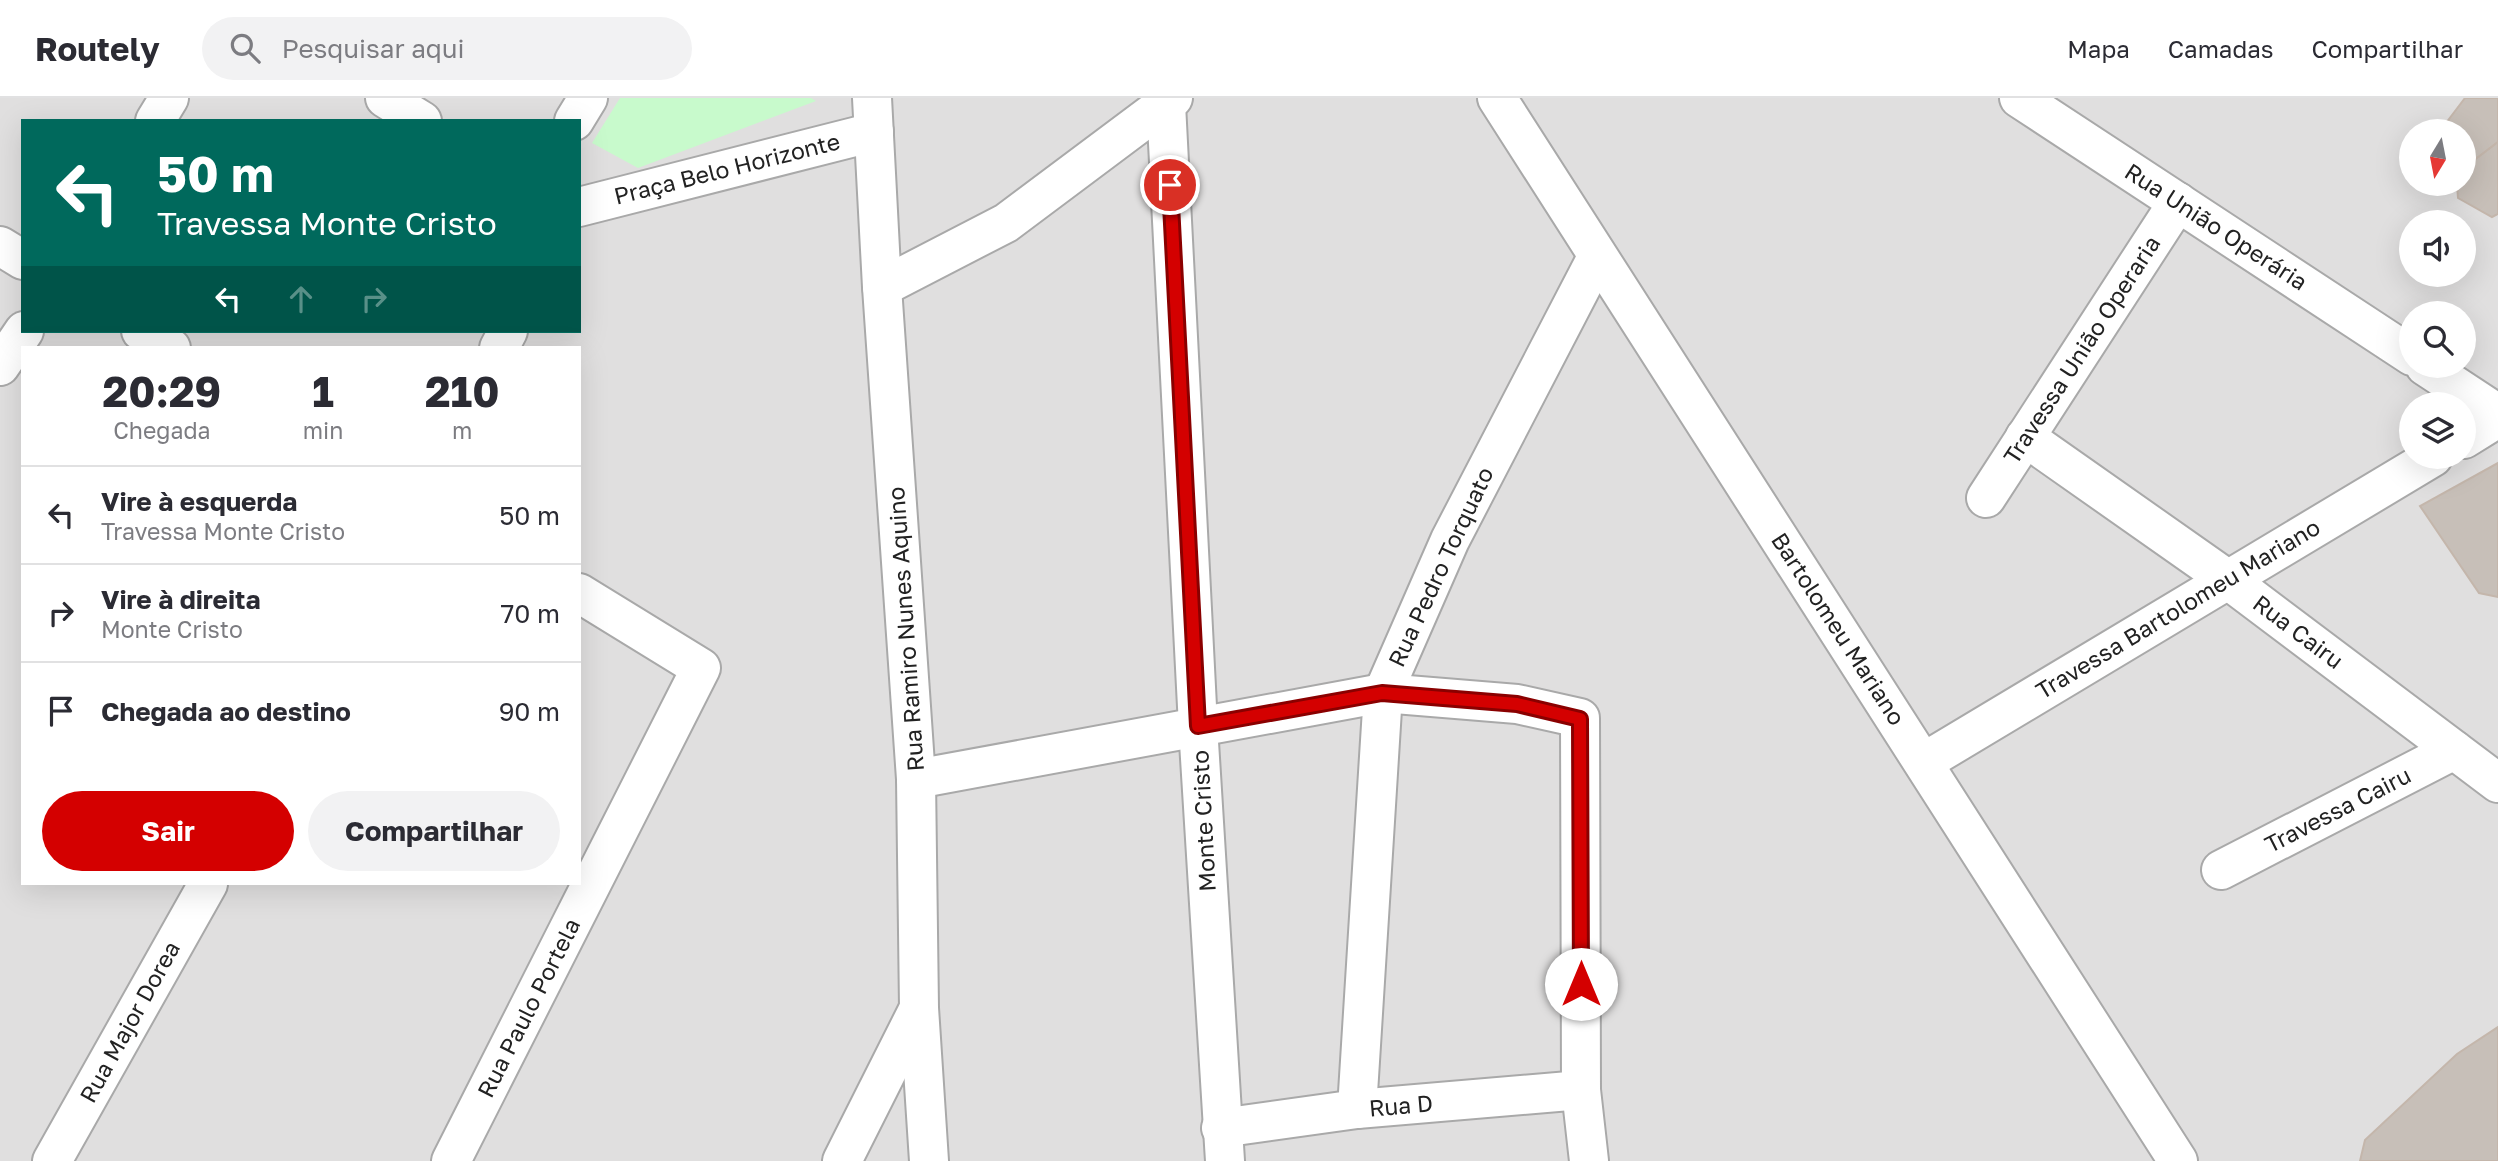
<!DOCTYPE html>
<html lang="pt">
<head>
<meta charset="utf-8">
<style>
	body { margin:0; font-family:"Golos Text",sans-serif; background:#f2f2f3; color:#2b2b33; height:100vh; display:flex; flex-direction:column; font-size:26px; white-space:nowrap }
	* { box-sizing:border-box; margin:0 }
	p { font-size:23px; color:#7c7c81 }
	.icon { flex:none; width:38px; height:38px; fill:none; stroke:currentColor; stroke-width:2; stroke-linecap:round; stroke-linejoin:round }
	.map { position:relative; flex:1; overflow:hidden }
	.sheet { position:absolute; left:21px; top:248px; width:560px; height:539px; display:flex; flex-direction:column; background:#fff; border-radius:0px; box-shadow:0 7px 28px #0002 }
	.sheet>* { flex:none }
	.guide { position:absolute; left:21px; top:21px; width:560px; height:214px; border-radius:0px; box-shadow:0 7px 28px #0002; background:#00695c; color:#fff; overflow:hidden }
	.needle { width:46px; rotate:190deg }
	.fabs { position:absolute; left:2399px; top:21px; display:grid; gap:14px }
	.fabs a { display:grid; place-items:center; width:77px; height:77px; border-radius:50%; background:#fff; box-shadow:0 7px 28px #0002; font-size:35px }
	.pin { position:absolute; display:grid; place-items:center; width:60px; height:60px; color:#fff; margin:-30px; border:4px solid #fff; border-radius:50%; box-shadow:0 2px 7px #0007 }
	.me { position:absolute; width:77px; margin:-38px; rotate:0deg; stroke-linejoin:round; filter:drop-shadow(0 0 5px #0008) }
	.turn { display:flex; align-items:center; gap:24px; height:147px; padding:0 21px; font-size:32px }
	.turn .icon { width:91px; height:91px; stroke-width:2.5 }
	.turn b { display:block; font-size:49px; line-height:60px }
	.lanes { display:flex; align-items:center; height:66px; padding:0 21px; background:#0003; justify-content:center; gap:35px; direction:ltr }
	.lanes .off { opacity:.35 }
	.eta { display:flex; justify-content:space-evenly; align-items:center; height:119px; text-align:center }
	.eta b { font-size:42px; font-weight:700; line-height:49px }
	.action { display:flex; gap:14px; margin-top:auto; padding:14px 21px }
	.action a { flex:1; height:80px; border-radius:42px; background:#d40000; color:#fff; font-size:28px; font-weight:700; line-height:80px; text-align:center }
	.action a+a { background:#f2f2f3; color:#2b2b33 }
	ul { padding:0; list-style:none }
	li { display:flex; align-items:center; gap:21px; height:98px; padding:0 21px; border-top:2px solid #e1e1e2 }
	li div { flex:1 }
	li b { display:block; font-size:26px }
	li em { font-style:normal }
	header { display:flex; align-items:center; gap:42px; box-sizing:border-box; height:98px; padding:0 35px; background:#fff; border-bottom:2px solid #e1e1e2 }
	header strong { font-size:33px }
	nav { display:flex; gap:38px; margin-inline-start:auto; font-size:24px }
	.search { width:490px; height:63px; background:#f2f2f3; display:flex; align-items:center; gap:18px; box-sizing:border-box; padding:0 24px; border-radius:38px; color:#7c7c81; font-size:26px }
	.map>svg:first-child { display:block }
	.residential { fill:#e0dfdf; fill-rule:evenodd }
	.park { fill:#c8facc }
	.building { fill:#c7bfb8; stroke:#c4b6ab; stroke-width:2 }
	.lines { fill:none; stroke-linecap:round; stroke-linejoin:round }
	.minor-casing { stroke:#a9a9a9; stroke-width:42 }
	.minor { stroke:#fff; stroke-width:38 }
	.route-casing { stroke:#8a0000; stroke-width:18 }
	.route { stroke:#d40000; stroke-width:12 }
	.labels { text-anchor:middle; stroke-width:5; stroke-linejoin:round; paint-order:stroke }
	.street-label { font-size:23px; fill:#222; stroke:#fff }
</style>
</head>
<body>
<header>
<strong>Routely</strong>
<div class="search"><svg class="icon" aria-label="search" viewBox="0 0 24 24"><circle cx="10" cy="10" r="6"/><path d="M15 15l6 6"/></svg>Pesquisar aqui</div>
<nav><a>Mapa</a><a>Camadas</a><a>Compartilhar</a></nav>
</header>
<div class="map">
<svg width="2498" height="1063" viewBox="0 0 2498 1063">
	<rect width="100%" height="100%" fill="#f2efe9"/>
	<!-- residential -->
	<path class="residential" d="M0 0H2498V1063H0ZM23 23H579V233H23ZM2412 33H2464V86H2412ZM2412 124H2464V177H2412ZM2412 215H2464V268H2412ZM23 250H579V786H23ZM2412 306H2464V359H2412Z"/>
	<!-- park -->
	<path class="park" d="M620 0H811L816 3 638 70 592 45Z"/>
	<!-- building -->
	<g class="building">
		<path d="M2465 0H2498V44L2464 70V33H2440Z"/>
		<path d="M2498 44V116L2492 119 2458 100 2457 86H2464V70Z"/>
		<path d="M2498 365V499L2479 495 2420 408Z"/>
		<path d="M2498 929V1063H2360L2365 1042 2457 956Z"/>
	</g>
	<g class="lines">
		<!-- minor casing -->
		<g class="minor-casing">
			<g id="minor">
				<path d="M385 0 422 23"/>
				<path d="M872 0 882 189 916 681 919 910 929 1063"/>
				<path d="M1497 0 2178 1063"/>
				<path d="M2019 0 2412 258"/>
				<path d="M1166 6 1198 628 1225 1063"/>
				<path d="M155 23 169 0"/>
				<path d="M574 23 588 0"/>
				<path d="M579 109 874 34"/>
				<path d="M0 148 23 162"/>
				<path d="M882 189 1006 125 1173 0"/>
				<path d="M141 233 171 250"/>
				<path d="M499 250 508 233"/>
				<path d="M0 268 24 233"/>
				<path d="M2425 268 2498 316"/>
				<path d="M2025 339 2227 481 2498 685"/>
				<path d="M2464 341 2498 320"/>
				<path d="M1986 400 2178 104"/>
				<path d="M1924 664 2433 359"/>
				<path d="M916 681 1383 595 1517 606 1580 620 1581 992 1589 1063"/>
				<path d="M2221 772 2454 652"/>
				<path d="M1357 1011 1383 595 1450 442 1597 159"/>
				<path d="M1221 1030 1357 1011 1581 992"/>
				<path d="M52 1063 208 786"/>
				<path d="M451 1063 701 570 579 495"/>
				<path d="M842 1063 918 912"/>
			</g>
		</g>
		<!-- minor -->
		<use href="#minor" class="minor"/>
	</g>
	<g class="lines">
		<!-- route casing -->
		<g class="route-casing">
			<path id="route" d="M1170 87 1198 628 1382 595 1517 606 1580 621 1581 886"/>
		</g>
		<!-- route -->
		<use href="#route" class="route"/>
	</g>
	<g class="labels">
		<!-- street labels -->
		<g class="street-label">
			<text transform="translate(727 71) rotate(-14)" y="8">Praça Belo Horizonte</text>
			<text transform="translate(2216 129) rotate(33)" y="8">Rua União Operária</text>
			<text transform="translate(2082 252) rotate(-57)" y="8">Travessa União Operaria</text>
			<text transform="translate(1441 469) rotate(-65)" y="8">Rua Pedro Torquato</text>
			<text transform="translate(2178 511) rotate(-31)" y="8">Travessa Bartolomeu Mariano</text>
			<text transform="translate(906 531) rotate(-94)" y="8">Rua Ramiro Nunes Aquino</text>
			<text transform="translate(1838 531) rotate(57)" y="8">Bartolomeu Mariano</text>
			<text transform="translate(2298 534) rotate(37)" y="8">Rua Cairu</text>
			<text transform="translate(2338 712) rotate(-27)" y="8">Travessa Cairu</text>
			<text transform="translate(1204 723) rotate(-93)" y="8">Monte Cristo</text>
			<text transform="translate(529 910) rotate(-63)" y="8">Rua Paulo Portela</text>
			<text transform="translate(130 924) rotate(-61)" y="8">Rua Major Dorea</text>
			<text transform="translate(1401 1008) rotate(-5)" y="8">Rua D</text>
		</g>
	</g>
</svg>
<div class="fabs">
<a><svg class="needle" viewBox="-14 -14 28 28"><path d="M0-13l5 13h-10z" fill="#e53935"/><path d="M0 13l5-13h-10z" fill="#7c7c81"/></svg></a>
<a><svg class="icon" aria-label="sound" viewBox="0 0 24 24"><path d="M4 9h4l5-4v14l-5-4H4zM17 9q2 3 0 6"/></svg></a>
<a><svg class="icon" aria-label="search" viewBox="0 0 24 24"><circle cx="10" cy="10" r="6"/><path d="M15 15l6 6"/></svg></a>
<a><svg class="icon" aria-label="layers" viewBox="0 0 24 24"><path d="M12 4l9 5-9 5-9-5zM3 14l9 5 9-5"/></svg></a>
</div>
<div class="pin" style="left:1170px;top:87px;background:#d93025"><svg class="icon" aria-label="arrive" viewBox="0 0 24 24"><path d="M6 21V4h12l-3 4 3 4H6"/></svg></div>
<svg class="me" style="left:1581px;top:886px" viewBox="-20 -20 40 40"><circle r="19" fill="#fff"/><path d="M0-13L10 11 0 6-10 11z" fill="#d40000"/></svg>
<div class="guide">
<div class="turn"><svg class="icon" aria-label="left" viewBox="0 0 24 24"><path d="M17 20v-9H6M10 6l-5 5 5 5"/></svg><div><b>50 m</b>Travessa Monte Cristo</div></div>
<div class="lanes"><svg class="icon" aria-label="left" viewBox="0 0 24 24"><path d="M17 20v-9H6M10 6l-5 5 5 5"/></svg><svg class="icon off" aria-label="ahead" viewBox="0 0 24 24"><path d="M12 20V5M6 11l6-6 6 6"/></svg><svg class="icon off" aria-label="right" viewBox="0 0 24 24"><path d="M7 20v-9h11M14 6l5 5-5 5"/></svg></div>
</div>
<section class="sheet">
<div class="eta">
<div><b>20:29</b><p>Chegada</p></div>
<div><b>1</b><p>min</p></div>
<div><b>210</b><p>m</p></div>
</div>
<ul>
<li><svg class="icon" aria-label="left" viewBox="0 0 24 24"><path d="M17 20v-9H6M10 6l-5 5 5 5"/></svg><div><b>Vire à esquerda</b><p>Travessa Monte Cristo</p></div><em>50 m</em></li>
<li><svg class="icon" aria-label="right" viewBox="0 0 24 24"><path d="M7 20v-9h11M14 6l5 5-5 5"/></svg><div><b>Vire à direita</b><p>Monte Cristo</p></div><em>70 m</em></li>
<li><svg class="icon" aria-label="arrive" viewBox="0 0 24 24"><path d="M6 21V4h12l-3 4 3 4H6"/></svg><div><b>Chegada ao destino</b></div><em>90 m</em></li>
</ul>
<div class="action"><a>Sair</a><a>Compartilhar</a></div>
</section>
</div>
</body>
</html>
